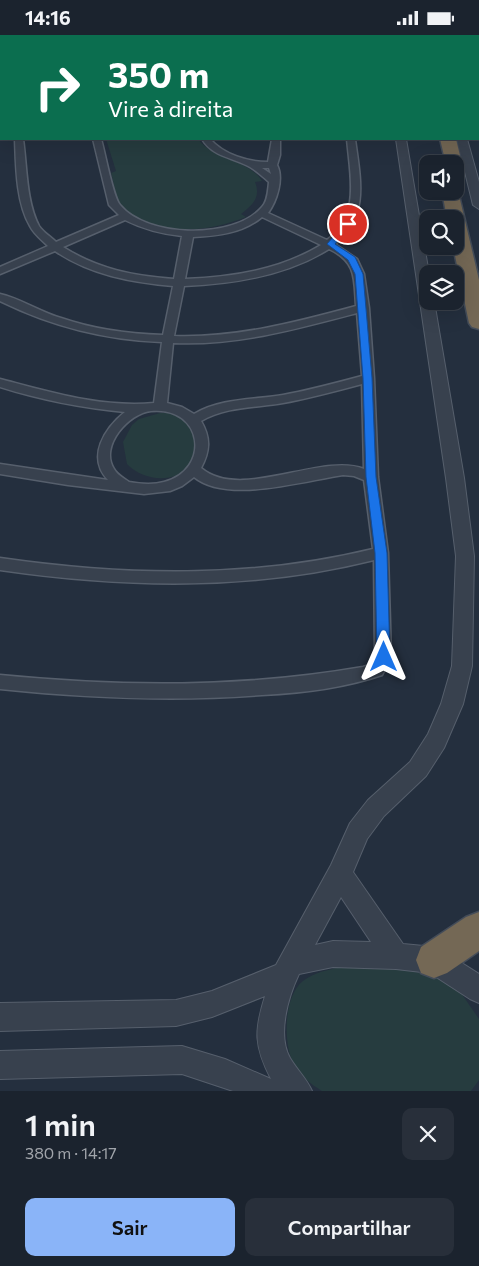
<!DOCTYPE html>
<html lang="pt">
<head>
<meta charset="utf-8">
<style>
	body { margin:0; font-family:Commissioner,sans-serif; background:#282f3a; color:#f1f3f6; height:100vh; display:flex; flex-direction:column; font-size:19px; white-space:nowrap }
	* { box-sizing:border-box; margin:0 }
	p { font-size:16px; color:#a0a4aa }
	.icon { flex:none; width:28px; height:28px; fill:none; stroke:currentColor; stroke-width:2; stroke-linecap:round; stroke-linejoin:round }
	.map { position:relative; height:1056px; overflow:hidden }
	.drawer { display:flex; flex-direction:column; background:#1b232e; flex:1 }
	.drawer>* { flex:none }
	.top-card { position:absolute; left:0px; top:0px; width:480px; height:105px; box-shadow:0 5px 20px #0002,0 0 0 1px #39404a; background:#0b6e4f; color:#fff; overflow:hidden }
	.buttons { position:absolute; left:419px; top:120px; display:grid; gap:10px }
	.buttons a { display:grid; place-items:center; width:45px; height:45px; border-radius:10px; background:#1b232e; box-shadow:0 5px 20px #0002,0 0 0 1px #39404a; font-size:25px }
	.pin { position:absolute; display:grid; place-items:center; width:42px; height:42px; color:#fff; margin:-21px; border:2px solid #fff; border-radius:50%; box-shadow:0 1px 5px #0007 }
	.me { position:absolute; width:55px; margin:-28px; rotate:0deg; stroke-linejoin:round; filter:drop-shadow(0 0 4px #0008) }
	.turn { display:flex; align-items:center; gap:18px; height:105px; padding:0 25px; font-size:22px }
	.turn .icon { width:65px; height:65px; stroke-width:2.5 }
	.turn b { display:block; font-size:35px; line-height:42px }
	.round { display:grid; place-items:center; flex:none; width:52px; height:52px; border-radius:10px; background:#282f3a }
	.overview { display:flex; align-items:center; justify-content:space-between; height:85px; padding:0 25px }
	h1 { font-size:30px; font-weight:600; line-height:38px }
	.action { display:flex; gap:10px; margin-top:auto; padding:10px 25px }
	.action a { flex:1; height:58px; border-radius:10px; background:#8ab4f8; color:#111; font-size:20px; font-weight:600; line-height:58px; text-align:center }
	.action a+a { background:#282f3a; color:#f1f3f6 }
	.status { display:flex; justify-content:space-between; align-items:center; height:35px; padding:0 25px; background:#1b232e; direction:ltr }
	.status svg { height:14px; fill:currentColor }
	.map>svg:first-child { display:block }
	.green { fill:#263c3f }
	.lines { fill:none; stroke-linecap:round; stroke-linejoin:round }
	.minor-casing { stroke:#565f6c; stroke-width:3 }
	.tertiary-casing { stroke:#565f6c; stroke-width:2 }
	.motorway-casing { stroke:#434c59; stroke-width:3 }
	.minor { fill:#38414e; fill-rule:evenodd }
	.tertiary { fill:#38414e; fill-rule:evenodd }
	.motorway { fill:#746855; fill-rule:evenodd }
	.route { fill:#1a73e8; stroke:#114b97 }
</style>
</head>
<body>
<div class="status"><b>14:16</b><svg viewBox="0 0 49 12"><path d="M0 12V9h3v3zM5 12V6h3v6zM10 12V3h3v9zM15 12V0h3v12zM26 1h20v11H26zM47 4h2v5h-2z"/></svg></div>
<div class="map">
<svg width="479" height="1056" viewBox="0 0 479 1056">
	<rect width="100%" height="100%" fill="#242f3e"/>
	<!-- green -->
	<g class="green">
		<path d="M106 104H198C214 125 248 124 262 146L255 147C261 162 253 170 241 179L246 182C213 195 177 200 143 186 136 183 126 179 121 171 115 163 114 147 111 138L116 136Z"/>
		<path d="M160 378H171L190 385 200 410C198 416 196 426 191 431 174 449 143 446 127 429L123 407 132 390 139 384Z"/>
		<path d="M342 932 395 934 436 940 461 958 479 984V1045L471 1056H322C311 1049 301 1042 294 1030 283 1009 283 962 303 946 315 937 327 935 342 932Z"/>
	</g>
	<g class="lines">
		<!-- minor casing -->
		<g class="minor-casing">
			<g id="minor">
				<rect x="0" y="12" width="1" height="4"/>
				<path d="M0 78 1 79V84H0Z"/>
				<path d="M15 104H23C27 131 26 166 39 191 43 197 51 202 56 207L119 180 109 170 93 104H101C105 117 113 162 120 170 147 203 234 205 262 172 268 166 268 155 269 147 263 142 257 136 250 132 232 122 213 122 202 104H210C224 120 248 127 268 127L272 104H280V120L277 130C284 143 277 166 268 178L327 205C361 180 350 140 347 104H355C360 142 370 182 335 209L357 224 364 239 369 273 374 343 378 442 388 518 391 622 382 640C344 653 302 658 262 660 174 667 87 663 0 654V640C122 652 242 653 363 632L370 630 375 621 374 525C250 556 125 553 0 535V523C125 541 250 544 373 514L364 445 354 441 343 440C303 446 227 469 194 442L182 451 170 456 144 459 68 450 0 439V429L108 445C86 422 105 393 125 377 83 373 41 365 0 352V344C50 357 102 373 154 368L162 307C105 305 51 291 0 266V259C19 263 40 277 61 283 93 294 128 299 163 300L173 251C130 247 91 240 55 216L0 239V232L48 211C42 205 34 199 30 191 16 167 16 131 15 104ZM262 133H269L271 139ZM262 182 321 210C280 235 232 242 185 244L193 202C217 201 243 198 262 182ZM125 185C143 194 162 199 182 201L174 244C133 241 98 234 63 212ZM329 214C357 227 354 244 356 271 297 287 237 303 174 301L184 251C233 249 286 241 329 214ZM357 278 362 341C336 348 310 355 283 360 253 365 221 363 194 379L182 372 167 368 173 308C236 311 297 294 357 278ZM362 349 364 434C321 417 241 467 201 433 210 416 211 403 201 386 227 371 255 373 283 368 310 363 336 356 362 349ZM151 376C204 371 211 435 164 447 153 450 140 449 129 447 124 443 117 440 114 434 99 411 129 378 151 376Z"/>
			</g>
		</g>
		<!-- tertiary casing -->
		<g class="tertiary-casing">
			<g id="tertiary">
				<path d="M380 0H390V1H381Z"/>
				<path d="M432 0H442V1H433Z"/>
				<path d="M396 104H406L429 239H428V266H434L464 443 474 521 472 631 463 669 444 713 426 741 384 781 367 804 353 837 403 909 434 912 443 916 479 939V968L470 964 430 938 396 934 333 932 299 939C288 962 277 1000 290 1023 297 1035 307 1044 312 1056H233L182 1039 0 1044V1016L182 1011 225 1024 271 1044C254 1011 254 996 265 961L212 982 176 991 0 996V968L176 965 212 956 276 930 331 830 350 788 368 765 410 727 428 699 441 669 452 631 456 521 446 443ZM341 862 371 907 333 906 315 910Z"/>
				<path d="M457 104H467L479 147V174L473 170Z"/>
			</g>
		</g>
		<!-- motorway casing -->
		<g class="motorway-casing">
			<g id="motorway">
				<rect x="416" y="0" width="12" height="1"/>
				<path d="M440 104H456L462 129 460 132 455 134V129H446Z"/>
				<path d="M455 152 458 156 479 245V294L472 292 469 288 453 211H455V184H447L442 156H455Z"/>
				<path d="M479 877V916L447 938 434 943 421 938 416 925 421 912 466 882Z"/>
			</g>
		</g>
		<!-- minor -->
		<use href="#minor" class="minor"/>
		<!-- tertiary -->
		<use href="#tertiary" class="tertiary"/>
		<!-- motorway -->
		<use href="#motorway" class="motorway"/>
	</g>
	<!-- route -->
	<path class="route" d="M345 188 352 189 335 209 355 222 363 239 372 343 376 442 387 518 390 622 388 626 384 628 379 626 377 622 375 518 366 442 363 343 355 239 348 225 327 209Z"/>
</svg>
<div class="buttons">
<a><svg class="icon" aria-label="sound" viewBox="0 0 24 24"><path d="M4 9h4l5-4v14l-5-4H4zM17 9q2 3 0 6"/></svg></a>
<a><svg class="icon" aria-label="search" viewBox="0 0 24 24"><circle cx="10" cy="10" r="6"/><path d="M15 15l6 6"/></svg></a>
<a><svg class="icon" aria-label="layers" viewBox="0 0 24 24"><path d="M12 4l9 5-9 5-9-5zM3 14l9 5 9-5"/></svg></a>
</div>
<div class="pin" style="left:348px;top:189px;background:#d93025"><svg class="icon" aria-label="arrive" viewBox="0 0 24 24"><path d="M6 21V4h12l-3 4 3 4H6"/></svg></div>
<svg class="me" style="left:384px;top:622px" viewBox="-20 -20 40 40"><path d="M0-17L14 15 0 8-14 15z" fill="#1a73e8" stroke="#fff" stroke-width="4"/></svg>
<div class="top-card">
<div class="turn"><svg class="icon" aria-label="right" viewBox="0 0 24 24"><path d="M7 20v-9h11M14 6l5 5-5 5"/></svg><div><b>350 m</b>Vire à direita</div></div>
</div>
</div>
<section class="drawer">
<div class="overview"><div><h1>1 min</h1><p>380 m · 14:17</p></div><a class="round"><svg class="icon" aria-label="close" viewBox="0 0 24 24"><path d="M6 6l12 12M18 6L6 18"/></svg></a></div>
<div class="action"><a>Sair</a><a>Compartilhar</a></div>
</section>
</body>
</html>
